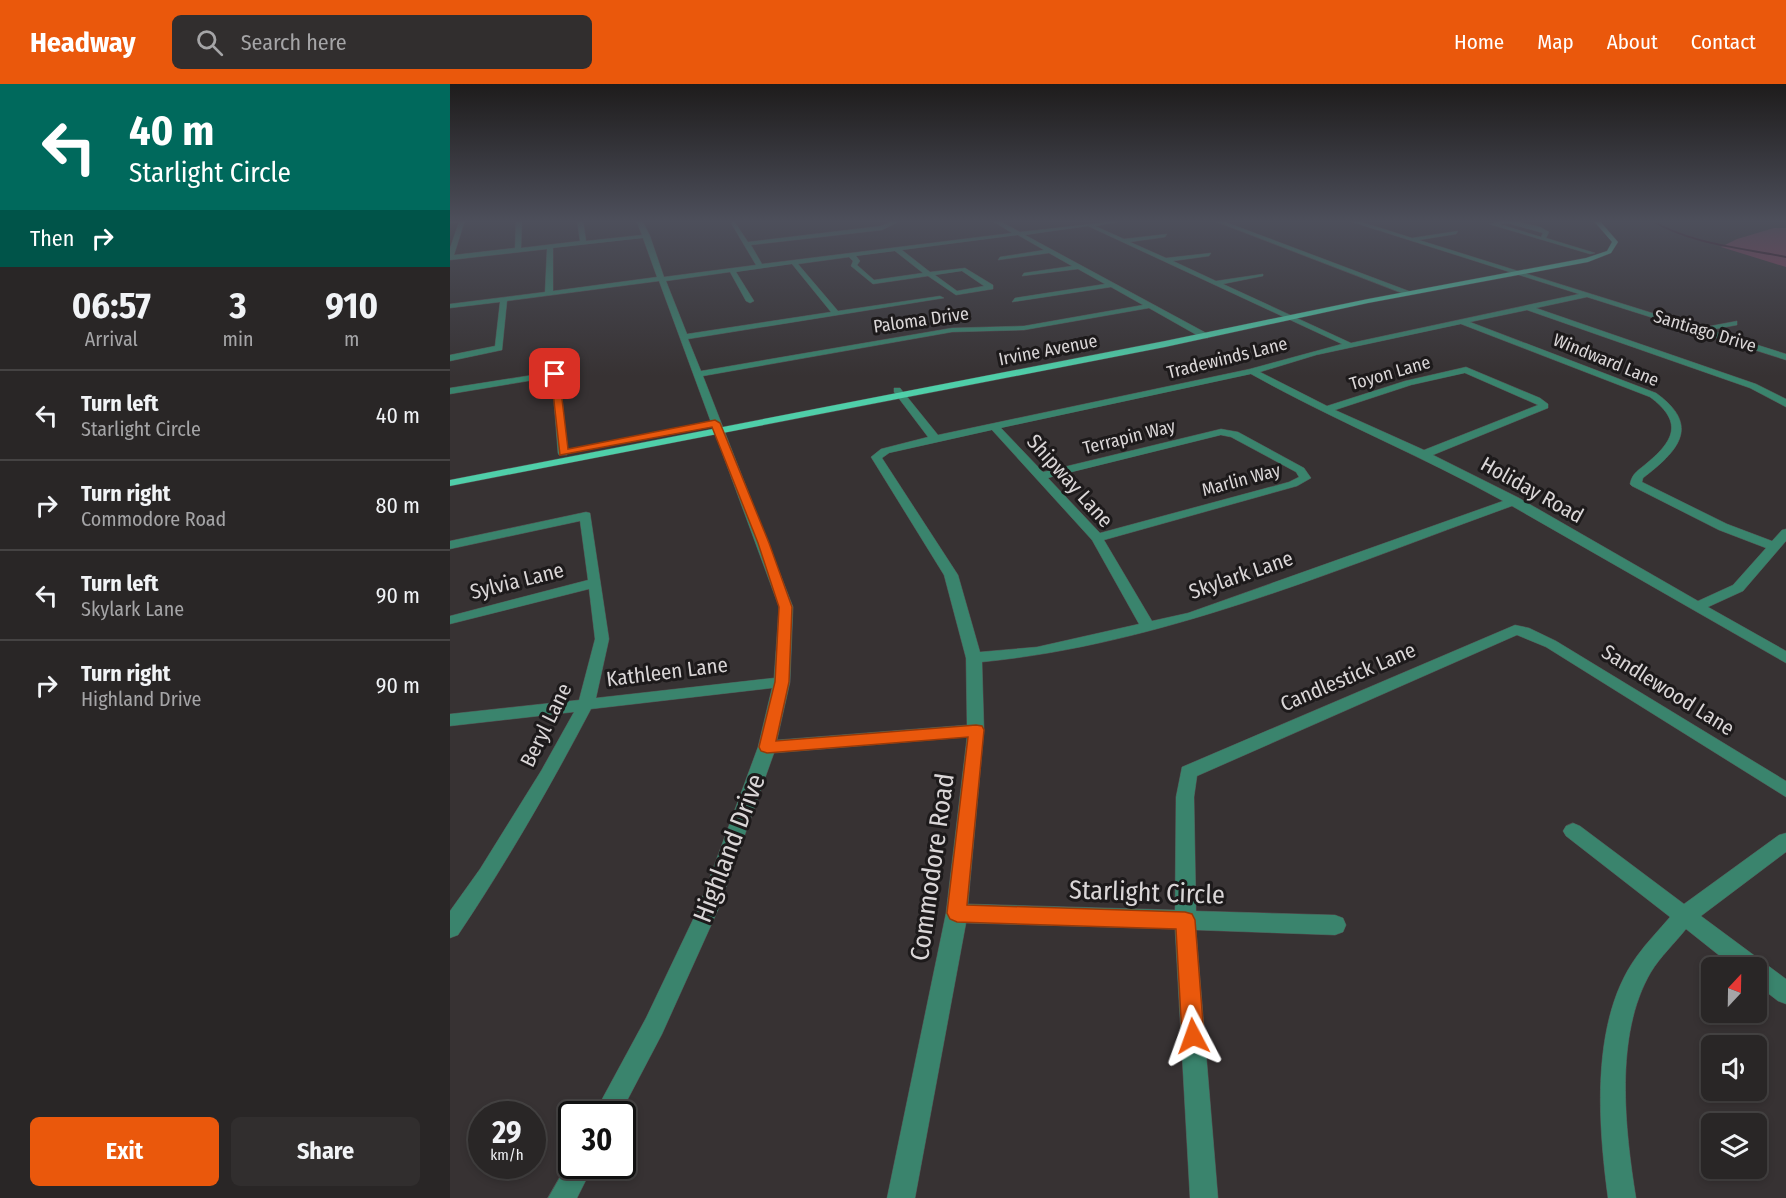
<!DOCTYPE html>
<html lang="en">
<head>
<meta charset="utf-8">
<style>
	body { margin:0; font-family:"Fira Sans Condensed",sans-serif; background:#312e2e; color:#f1f3f6; height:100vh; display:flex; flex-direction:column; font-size:22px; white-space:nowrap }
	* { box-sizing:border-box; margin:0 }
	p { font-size:20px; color:#a5a5a7 }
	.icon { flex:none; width:33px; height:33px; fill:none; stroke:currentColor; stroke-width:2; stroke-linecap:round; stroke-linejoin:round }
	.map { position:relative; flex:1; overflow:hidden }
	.panel { display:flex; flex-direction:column; background:#292626; width:450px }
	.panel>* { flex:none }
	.hud { background:#00695c; color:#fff; overflow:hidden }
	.needle { width:39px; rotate:22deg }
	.tools { position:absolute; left:1251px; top:873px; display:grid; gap:12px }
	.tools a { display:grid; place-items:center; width:66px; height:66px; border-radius:9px; background:#292626; box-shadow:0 3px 9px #0003,0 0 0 2px #454343; font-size:30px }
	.speed { position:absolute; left:18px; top:1017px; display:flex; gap:12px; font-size:30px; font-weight:700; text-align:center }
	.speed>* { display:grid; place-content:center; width:78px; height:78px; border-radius:50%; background:#292626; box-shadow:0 3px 9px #0003,0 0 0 2px #454343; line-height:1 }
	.speed small { font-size:15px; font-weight:400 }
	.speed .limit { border:3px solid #111; border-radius:9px; background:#fff; color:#111 }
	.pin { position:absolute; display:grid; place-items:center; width:51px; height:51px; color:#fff; margin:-26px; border-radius:12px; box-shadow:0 3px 9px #0006 }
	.me { position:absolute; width:66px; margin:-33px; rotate:356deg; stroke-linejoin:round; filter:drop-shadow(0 0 4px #0008) }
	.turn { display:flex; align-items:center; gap:21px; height:126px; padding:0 30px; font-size:27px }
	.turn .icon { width:78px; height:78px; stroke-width:2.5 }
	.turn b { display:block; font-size:42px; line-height:51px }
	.then { display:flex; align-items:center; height:57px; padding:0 30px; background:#0003; gap:12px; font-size:22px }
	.eta { display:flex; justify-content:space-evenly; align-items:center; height:102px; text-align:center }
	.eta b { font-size:36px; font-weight:700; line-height:42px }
	.primary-button { display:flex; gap:12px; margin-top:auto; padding:12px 30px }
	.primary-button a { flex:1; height:69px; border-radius:9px; background:#ea580c; color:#fff; font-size:24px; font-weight:700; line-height:69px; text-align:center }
	.primary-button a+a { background:#312e2e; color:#f1f3f6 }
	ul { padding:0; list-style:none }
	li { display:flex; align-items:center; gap:18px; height:90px; padding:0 30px; border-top:2px solid #454343 }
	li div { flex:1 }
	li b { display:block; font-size:22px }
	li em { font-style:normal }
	header { display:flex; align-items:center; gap:36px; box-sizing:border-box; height:84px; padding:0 30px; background:#ea580c; color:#fff }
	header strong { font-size:28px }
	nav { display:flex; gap:33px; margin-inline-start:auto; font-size:21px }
	.search { width:420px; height:54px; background:#312e2e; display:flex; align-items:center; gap:15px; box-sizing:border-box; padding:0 21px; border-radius:9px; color:#a5a5a7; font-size:22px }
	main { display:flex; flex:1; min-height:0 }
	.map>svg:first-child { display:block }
	.green { fill:#8d3d5c }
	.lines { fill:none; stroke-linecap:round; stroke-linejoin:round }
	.stream { stroke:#34071b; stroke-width:2 }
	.minor-casing { stroke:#545051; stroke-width:1 }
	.major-casing { stroke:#545051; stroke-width:1 }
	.minor { fill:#3a846d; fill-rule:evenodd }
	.major { fill:#4fcfa9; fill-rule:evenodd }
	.route { fill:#ea580c; stroke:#983908; stroke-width:1.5 }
	.labels { text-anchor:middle; stroke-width:6; stroke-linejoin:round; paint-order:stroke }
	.far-street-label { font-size:18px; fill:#dad6d7; stroke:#1d1a1b }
	.street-label { font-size:21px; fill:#dad6d7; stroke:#1d1a1b }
	.near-street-label { font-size:26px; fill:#dad6d7; stroke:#1d1a1b }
</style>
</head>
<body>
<header>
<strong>Headway</strong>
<div class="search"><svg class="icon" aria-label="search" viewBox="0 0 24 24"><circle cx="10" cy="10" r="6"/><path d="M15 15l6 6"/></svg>Search here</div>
<nav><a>Home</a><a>Map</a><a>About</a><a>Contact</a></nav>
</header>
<main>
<section class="panel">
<div class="hud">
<div class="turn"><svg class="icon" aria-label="left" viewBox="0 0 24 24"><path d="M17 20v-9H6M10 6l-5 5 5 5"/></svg><div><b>40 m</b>Starlight Circle</div></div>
<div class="then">Then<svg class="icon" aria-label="right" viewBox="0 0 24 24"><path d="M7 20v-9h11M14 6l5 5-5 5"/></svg></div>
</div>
<div class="eta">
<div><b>06:57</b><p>Arrival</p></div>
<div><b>3</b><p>min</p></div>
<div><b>910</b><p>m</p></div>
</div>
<ul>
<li><svg class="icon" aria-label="left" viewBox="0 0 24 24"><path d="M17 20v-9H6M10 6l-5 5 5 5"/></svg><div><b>Turn left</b><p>Starlight Circle</p></div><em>40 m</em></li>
<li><svg class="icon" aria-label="right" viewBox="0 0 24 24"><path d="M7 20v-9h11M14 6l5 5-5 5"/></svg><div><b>Turn right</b><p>Commodore Road</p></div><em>80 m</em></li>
<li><svg class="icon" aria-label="left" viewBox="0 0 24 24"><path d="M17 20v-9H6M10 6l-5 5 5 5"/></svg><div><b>Turn left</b><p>Skylark Lane</p></div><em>90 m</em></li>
<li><svg class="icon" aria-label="right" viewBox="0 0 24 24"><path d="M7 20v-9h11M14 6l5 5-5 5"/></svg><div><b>Turn right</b><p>Highland Drive</p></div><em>90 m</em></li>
</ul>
<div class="primary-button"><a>Exit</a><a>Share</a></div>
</section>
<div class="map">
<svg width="1336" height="1114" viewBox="0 0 1336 1114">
	<rect width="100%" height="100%" fill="#373233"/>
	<!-- green -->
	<path class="green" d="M1324 144H1336V183L1271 163 1287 155Z"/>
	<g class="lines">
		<!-- stream -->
		<path class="stream" d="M1201 136C1240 160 1292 164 1336 173"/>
		<!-- minor casing -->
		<g class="minor-casing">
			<g id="minor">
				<path d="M0 136H15L4 171 65 164 66 136H72L71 164 130 157 127 136H133L136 157 192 151 186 136H192L200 152 214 193 306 181 281 139 284 137 298 158 431 142 445 136H452L432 146 301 161 312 180 562 149 541 136H548L570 148 678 136 645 142 674 155 717 150 715 153 680 158 716 174 761 169 759 172 723 177 766 197 813 190V192L773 200 901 259 1129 210 896 136H905L962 154 1008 147 1006 150 969 156 1250 244 1287 237V241L1260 246 1336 270V276L1137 213 1086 224 1306 300 1336 315V323L1300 304 1077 226 1020 238 1206 309C1252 342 1228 367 1193 394L1192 398 1277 440 1322 457 1332 446 1336 445V457L1293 507 1258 523 1336 567V579L1062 422C890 484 715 560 532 578L534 646 518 820 725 826 726 713 732 683 1065 541 1079 544 1106 557 1336 697V713L1096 563 1067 551 747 692 744 713 746 827 885 831 893 834 896 841 893 848 885 851 746 846 768 1114H740L725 845 516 839 465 1114H437L496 829 517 653 324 669 268 826 212 950 170 1030H144L196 934 248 825 308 663 322 604 141 625C100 703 57 778 8 851L0 854V827L30 785 91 687 124 628 0 642V630L129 616 145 555 139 505 0 540V532L138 496 130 437 0 465V457L136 428 140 429 159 555 146 614 324 594 329 523 209 197 57 217 52 266 0 277V271L45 262 50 218 0 224V220L95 208 97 165 0 176V164L9 138 0 139ZM638 142 892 260 800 285 488 351 450 304H444V308L478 353 431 365 421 373 494 491 516 574 517 641 327 656 340 598 343 523 253 292 502 248 574 246 699 224 752 254H758V250L575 151ZM568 151 594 166 550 173 548 176 599 169 622 182 574 189 572 192 628 185 655 200 565 214 562 218 661 203 693 221 574 242 502 244 251 287 238 255 494 214 490 212 388 227 348 180 399 173 403 177 401 182 423 200 478 192 506 211 543 205V201L515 184 480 188 452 166ZM193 154 207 193 103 207V164ZM445 167 473 189 424 196 407 181 410 177 406 172ZM342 180 381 228 237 250 216 197 280 188 296 217 300 219 304 217 286 188ZM512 187 534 202 507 207 485 191ZM1011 240 1200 313C1232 337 1226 355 1197 379 1189 386 1182 389 1180 400L1182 402 1269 446 1316 464 1283 501 1248 517 1069 414 983 371 1098 324V320L1090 314 1016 283 955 297 877 322 810 288 866 271ZM1015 289 1088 321 974 366 885 326 961 301ZM801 290C883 336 970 371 1053 417L738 529 702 537 654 456 847 402 861 394 854 384 788 348 771 345 593 388 551 344ZM542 346 642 456 689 540 587 563 530 568 508 491 432 374 439 369ZM771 351 781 353 846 388 849 393 839 398 650 449 598 394Z"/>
				<path d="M762 136H770L964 209 957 211Z"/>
				<path d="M1060 136 1090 143 1099 148 1096 154 1145 169 1140 170 1039 140ZM1057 139 1093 149 1091 153 1049 140Z"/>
				<path d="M105 273 109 276 117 371H109L108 369 102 293 0 310V304L102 288 101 276Z"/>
				<path d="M1123 739 1130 742 1234 820 1329 751 1336 749V768L1251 832 1336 895V920L1328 917 1306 900V884H1285L1236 845C1225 859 1210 873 1201 888 1164 951 1175 1045 1186 1114H1158C1148 1040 1140 936 1187 872 1197 858 1209 846 1220 833L1116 752 1113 747 1116 742Z"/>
				<path d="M122 1072V1082H143L127 1114H98Z"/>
			</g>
		</g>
		<!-- major casing -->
		<g class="major-casing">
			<path id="major" d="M1143 136H1149L1168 158 1161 169 1138 178 918 219 715 263 0 402V396L715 257 918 215 1136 174 1157 167 1162 158Z"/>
		</g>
		<!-- minor -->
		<use href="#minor" class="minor"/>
		<!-- major -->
		<use href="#major" class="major"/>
	</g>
	<!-- sky -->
	<linearGradient id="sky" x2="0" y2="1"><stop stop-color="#1e1c1c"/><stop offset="0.47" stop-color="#4d4f5b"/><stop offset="1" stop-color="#4d4f5b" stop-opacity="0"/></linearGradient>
	<rect width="1336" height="292" fill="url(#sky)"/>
	<!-- route -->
	<path class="route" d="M105 288 109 290 118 365 265 336 270 339 319 459 342 523 339 598 326 657 526 641 532 642 534 646 517 821 735 828 742 830 745 836 754 952 751 960 743 963 735 960 732 952 726 845 507 838 500 835 497 829 518 653 317 669 311 667 309 663 325 598 329 523 308 459 262 343 110 371 101 290Z"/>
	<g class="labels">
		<!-- far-street labels -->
		<g class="far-street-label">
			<text transform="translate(471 236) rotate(-8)" y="6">Paloma Drive</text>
			<text transform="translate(1255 247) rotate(17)" y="6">Santiago Drive</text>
			<text transform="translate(598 266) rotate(-11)" y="6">Irvine Avenue</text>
			<text transform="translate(777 274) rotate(-14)" y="6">Tradewinds Lane</text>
			<text transform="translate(1156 276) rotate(22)" y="6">Windward Lane</text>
			<text transform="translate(940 289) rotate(-16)" y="6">Toyon Lane</text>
			<text transform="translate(679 353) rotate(-14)" y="6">Terrapin Way</text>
			<text transform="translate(791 396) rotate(-15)" y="6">Marlin Way</text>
		</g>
		<!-- street labels -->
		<g class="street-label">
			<text transform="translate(620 397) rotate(48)" y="7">Shipway Lane</text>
			<text transform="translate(1082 406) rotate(29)" y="7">Holiday Road</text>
			<text transform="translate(791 491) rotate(-19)" y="7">Skylark Lane</text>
			<text transform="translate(67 497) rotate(-14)" y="7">Sylvia Lane</text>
			<text transform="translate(217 588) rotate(-7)" y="7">Kathleen Lane</text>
			<text transform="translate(898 593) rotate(-23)" y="7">Candlestick Lane</text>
			<text transform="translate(1218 606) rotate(32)" y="7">Sandlewood Lane</text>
			<text transform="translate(96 641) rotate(-64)" y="7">Beryl Lane</text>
		</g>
		<!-- near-street labels -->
		<g class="near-street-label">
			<text transform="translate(279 764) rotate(-69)" y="9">Highland Drive</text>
			<text transform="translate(482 783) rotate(-82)" y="9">Commodore Road</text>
			<text transform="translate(697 808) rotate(2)" y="9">Starlight Circle</text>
		</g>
	</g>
</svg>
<div class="tools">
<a><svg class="needle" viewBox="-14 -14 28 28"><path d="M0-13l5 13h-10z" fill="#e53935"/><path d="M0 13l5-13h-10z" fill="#a5a5a7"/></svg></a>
<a><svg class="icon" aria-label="sound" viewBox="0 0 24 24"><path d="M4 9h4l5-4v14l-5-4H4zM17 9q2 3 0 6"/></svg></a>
<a><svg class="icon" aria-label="layers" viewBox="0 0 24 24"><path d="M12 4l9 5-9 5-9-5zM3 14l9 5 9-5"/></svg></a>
</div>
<div class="speed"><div>29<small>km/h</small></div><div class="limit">30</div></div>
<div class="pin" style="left:105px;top:290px;background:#d93025"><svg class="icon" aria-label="arrive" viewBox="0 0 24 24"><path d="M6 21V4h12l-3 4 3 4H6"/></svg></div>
<svg class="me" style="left:743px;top:952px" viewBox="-20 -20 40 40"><path d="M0-17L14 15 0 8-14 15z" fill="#ea580c" stroke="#fff" stroke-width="4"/></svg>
</div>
</main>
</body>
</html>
